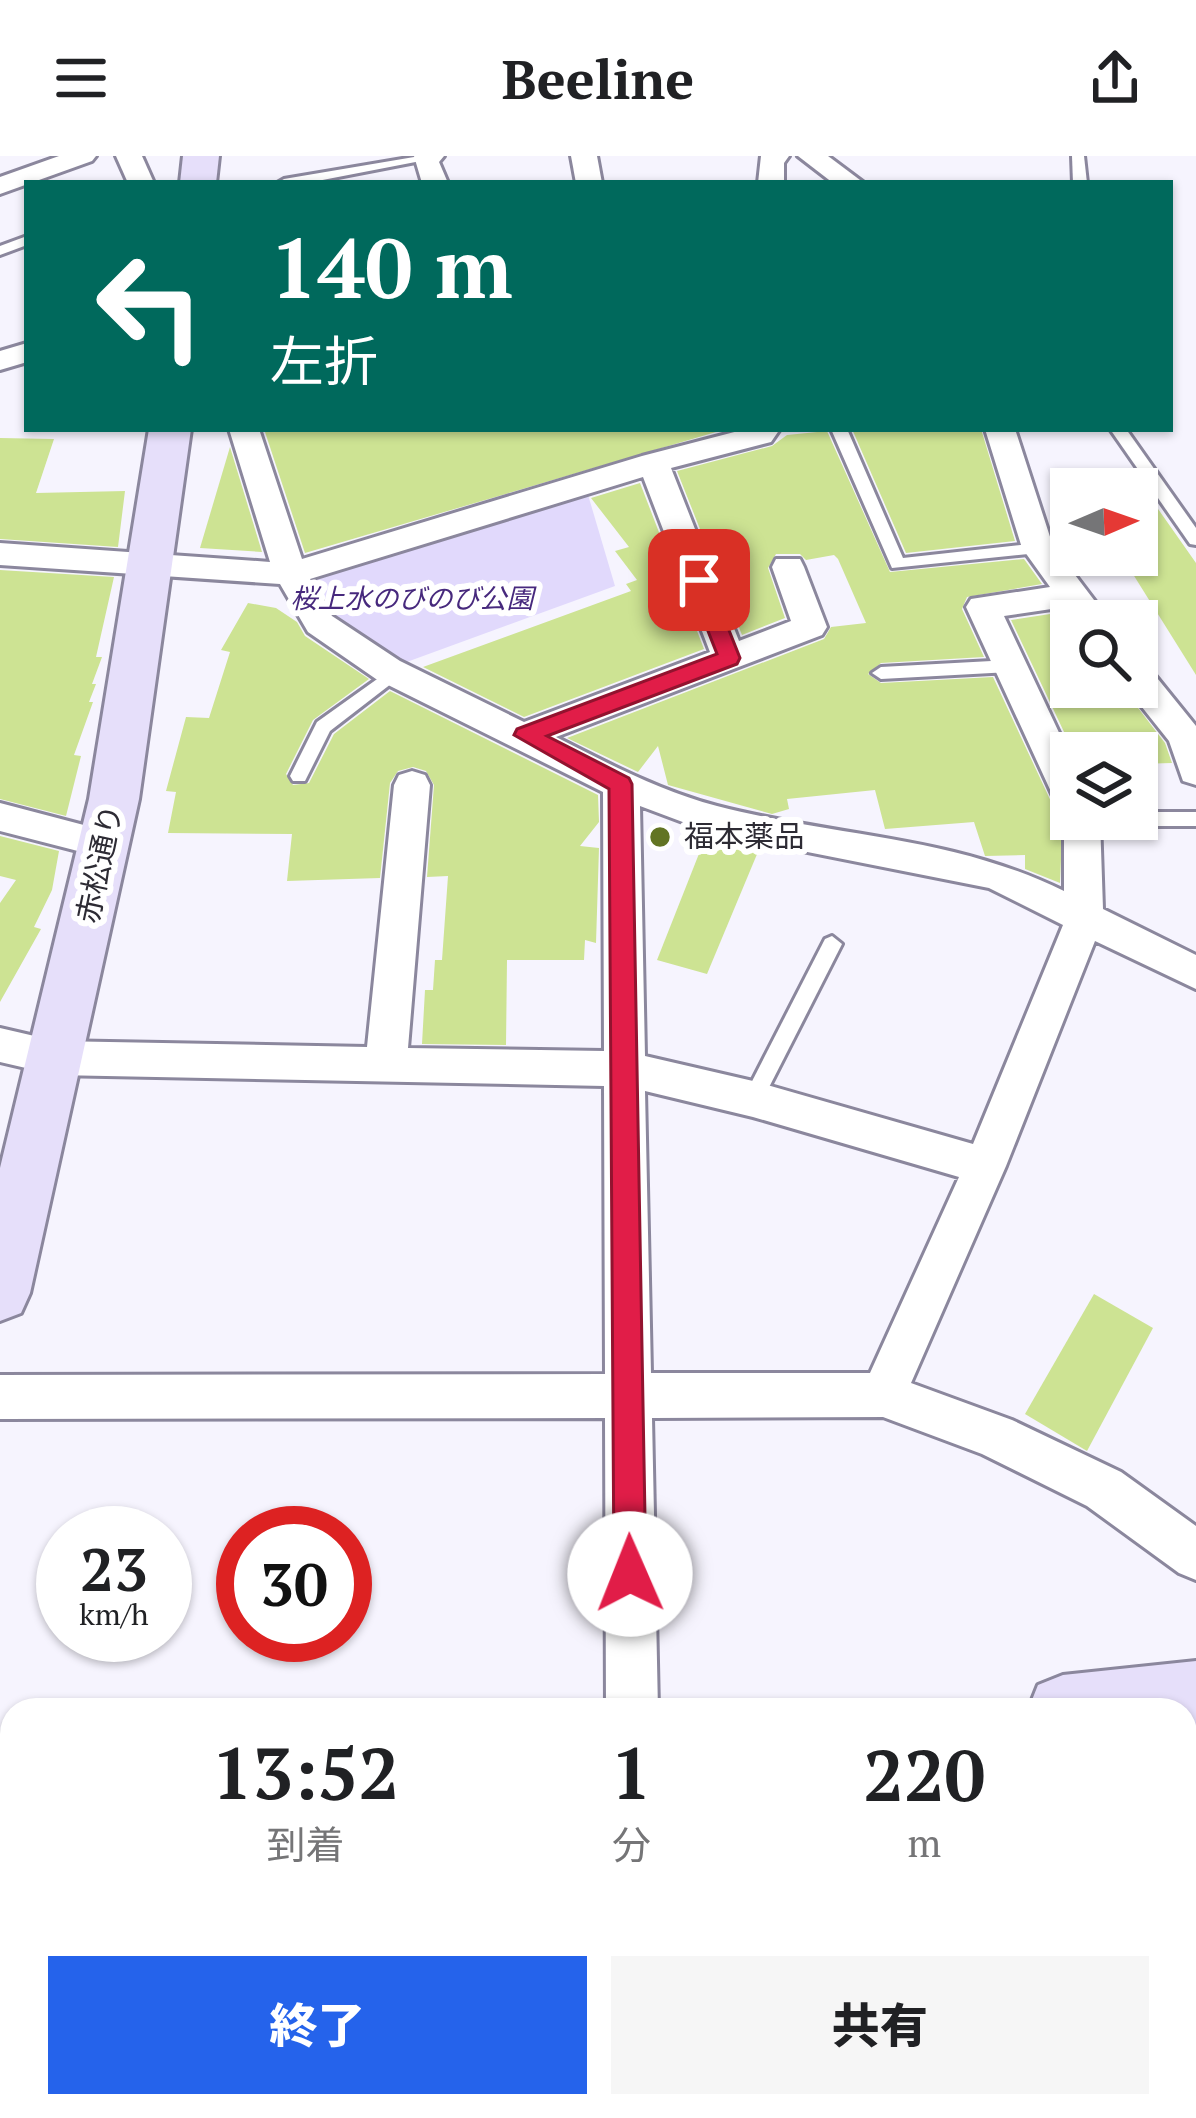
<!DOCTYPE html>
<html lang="ja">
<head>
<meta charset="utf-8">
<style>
	body { margin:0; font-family:"PT Serif","Noto Sans JP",serif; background:#f6f6f6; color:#202124; height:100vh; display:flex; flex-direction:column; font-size:45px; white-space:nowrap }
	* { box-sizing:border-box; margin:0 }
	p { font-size:39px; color:#757577 }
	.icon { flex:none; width:66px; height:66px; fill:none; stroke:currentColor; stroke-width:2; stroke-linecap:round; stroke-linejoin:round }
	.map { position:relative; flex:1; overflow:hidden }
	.sheet { position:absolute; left:0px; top:1542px; width:1197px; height:420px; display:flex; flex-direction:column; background:#fff; border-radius:36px 36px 0 0; box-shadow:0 3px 9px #0004 }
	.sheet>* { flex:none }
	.guide { position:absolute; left:24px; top:24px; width:1149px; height:252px; border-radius:0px; box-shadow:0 3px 9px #0004; background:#00695c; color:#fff; overflow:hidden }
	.needle { width:78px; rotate:88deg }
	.controls { position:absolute; left:1050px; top:312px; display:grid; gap:24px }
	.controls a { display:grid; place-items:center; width:108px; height:108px; border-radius:0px; background:#fff; box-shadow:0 3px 9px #0004; font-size:60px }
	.speed { position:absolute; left:36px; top:1350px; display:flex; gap:24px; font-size:60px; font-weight:700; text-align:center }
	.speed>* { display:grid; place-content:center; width:156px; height:156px; border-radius:50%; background:#fff; box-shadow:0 3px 9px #0004; line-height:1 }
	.speed small { font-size:30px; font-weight:400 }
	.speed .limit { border:18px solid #d22; background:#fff; color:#111 }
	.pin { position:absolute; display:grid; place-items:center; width:102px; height:102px; color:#fff; margin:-51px; border-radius:24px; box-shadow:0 6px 18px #0006 }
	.me { position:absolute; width:132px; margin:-66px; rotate:359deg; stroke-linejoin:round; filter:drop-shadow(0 0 9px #0008) }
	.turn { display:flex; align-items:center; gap:42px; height:252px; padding:0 48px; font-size:54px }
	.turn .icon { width:156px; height:156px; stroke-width:2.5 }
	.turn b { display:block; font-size:84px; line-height:102px }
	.eta { display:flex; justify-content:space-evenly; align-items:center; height:204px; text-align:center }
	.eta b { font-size:72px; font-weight:800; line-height:84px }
	.button { display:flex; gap:24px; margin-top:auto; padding:24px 48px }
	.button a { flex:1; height:138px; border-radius:0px; background:#2563eb; color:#fff; font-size:48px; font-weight:800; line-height:138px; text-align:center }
	.button a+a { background:#f6f6f6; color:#202124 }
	header { display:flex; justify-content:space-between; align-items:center; height:156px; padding:0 48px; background:#fff; font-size:54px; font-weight:800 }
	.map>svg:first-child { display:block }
	.green { fill:#e1d9fc }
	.building { fill:#cde393 }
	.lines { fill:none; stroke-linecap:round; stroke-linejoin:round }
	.lane-casing { stroke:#8b879d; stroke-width:6 }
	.street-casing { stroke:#8b879d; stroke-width:6 }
	.secondary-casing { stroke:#8b879d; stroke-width:6 }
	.lane { fill:#fff; fill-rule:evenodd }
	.street { fill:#fff; fill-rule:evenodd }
	.secondary { fill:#e6dffa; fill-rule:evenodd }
	.route { fill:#e11d48; stroke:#92132f; stroke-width:3 }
	.poi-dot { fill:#627423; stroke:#fff; stroke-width:4.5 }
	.labels { text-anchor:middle; stroke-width:12; stroke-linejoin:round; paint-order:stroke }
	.far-park-label { font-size:27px; font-style:italic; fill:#47297d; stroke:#fff }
	.poi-label { font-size:30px; fill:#2d2b34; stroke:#fff; text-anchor:start }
	.street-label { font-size:30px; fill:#2d2b34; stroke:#fff }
</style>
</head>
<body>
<header><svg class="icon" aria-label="menu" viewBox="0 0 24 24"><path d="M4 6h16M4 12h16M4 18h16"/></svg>Beeline<svg class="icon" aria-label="share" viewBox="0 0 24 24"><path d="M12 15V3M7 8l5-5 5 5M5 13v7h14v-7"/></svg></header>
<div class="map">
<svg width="1196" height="1962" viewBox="0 0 1196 1962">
	<rect width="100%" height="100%" fill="#f6f4fe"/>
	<!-- green -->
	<path class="green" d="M586 332 615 430 404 507 330 461 300 421Z"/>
	<!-- building -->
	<g class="building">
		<path d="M264 273H714L716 276 305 397Z"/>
		<path d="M852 273H981L1015 385 906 397Z"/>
		<path d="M827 275 890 416 1024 403 1042 428 967 441 962 453 984 501 881 507 868 518 881 527 993 521 1054 652 1063 656 1060 727 1025 713V699L985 700 974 666 885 673 875 634 787 643 789 653 772 658 668 629 658 590 638 616 567 582 824 483 831 471 866 467 838 403 834 399 806 404 800 398H776L768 412 785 462 742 479 677 315 772 290 787 279Z"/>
		<path d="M0 282 54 283 36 337 125 335 118 391 0 383Z"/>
		<path d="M230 291 262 396 200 392Z"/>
		<path d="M1137 323 1196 407V519L1121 399H1137Z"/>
		<path d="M640 327 704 493 524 561 423 511 631 435 626 428 637 424 615 395 629 391 591 342Z"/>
		<path d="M0 414 114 421 96 501H102L92 528H96L89 546H93L74 599 81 600 66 660 0 643Z"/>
		<path d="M248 447 276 452 297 466 305 480 369 523 313 564 286 618 293 629 309 627 334 578 390 535 598 639 599 666 580 690 599 692 596 787 585 784 584 804H507L506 889 422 888 425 834H433L435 804H442L448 720 427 721 434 629 426 615 413 611 398 615 390 627 380 722 287 725 292 678 168 677 176 636 166 635 186 561 209 562 230 496 221 494Z"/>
		<path d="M1063 456 1071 467V531H1122L1165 587 1172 607 1137 608V597H1074L1011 464Z"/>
		<path d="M0 680 59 695 52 734 34 771 41 773 0 846V747L16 724 0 720Z"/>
		<path d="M706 680 760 691 707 818 657 804Z"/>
		<path d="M1094 1138 1153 1172 1087 1295 1025 1258Z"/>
	</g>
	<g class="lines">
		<!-- lane casing -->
		<g class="lane-casing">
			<g id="lane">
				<path d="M420 0 431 3 307 27H277L284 23Z"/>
				<path d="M1072 0H1084L1087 27H1073Z"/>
				<path d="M27 80V89L0 99V90Z"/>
				<path d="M831 273H847L903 402 1038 387 1046 392 1038 397 892 412Z"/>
				<path d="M1110 273H1126L1196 372V389L1190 388Z"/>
				<path d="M1010 504 1019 510 1010 516 881 523 872 517 881 511Z"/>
				<path d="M394 511 403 517 400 521 330 575 305 625H293L290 620 317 566Z"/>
				<path d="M1137 656H1196V670H1082L1073 663H1137Z"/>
				<path d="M832 780 842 788 760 949H746L743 943 746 937 825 783Z"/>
			</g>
		</g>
		<!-- street casing -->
		<g class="street-casing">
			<g id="street">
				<path d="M59 0H96L92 5 0 38V21Z"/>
				<path d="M116 0H142L154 27H128Z"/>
				<path d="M414 0H444L439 6 448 27H422Z"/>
				<path d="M571 0H597L602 27H576Z"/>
				<path d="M761 0H789L784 7V27H758Z"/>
				<path d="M798 0H828L864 27H833Z"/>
				<path d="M27 187V206L0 214V195Z"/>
				<path d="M229 273H259L302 403 642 300 746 273H780L771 286 671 312 739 485 791 465 772 411 776 403H800L804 411 827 471 822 479 556 581C607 607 660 635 717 650 836 681 950 679 1064 735V663L1069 653 1058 650 1053 640 966 451 971 443 1050 431 1022 392 985 273H1015L1053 390 1110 465H1075L1065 451 1004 460 1071 602V663H1100L1103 753 1196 799V833L1095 785 1006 1010 911 1227 1012 1264 1121 1316 1196 1370V1424L1179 1417 1087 1350 982 1298 883 1261 652 1262 658 1554H606L605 1262 0 1263V1219L605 1218 604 930 56 919 0 906V872L56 885 367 891 394 629 399 619 412 615 425 619 430 629 408 892 604 895 603 636 376 523 308 476 280 428 0 409V387L270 406ZM643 321 710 496 524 566 400 505 332 460 310 423ZM640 650 712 677 989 732 1063 769 973 988 753 925 645 900ZM645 935 753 961 959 1021 870 1217H651Z"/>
				<path d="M1137 509 1149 512 1196 570V629L1183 625 1169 585 1126 531H1137Z"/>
				<path d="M0 647 118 678 124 688 118 698 105 702 0 675Z"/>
				<path d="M1196 1894V1953L1185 1958 1175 1954 1172 1962H1102L1107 1950H1185V1899Z"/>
				<path d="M626 1950H684L685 1962H627Z"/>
			</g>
		</g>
		<!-- secondary casing -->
		<g class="secondary-casing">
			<g id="secondary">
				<path d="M183 0H219L216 27H180Z"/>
				<path d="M149 273H191L139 643 30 1137 21 1157 0 1165V1012L89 643Z"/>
				<path d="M1196 1505V1575L1185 1576V1554H1028L1038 1529 1063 1519Z"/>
				<path d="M12 1624V1696L0 1697V1625Z"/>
			</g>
		</g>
		<!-- lane -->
		<use href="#lane" class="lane"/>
		<!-- street -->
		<use href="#street" class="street"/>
		<!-- secondary -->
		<use href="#secondary" class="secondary"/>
	</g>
	<!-- route -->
	<path class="route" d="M699 417 709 424 740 502 737 508 547 580 629 622 632 628 646 1418 641 1429 630 1434 619 1429 614 1418 609 633 514 579 517 573 717 498 688 424Z"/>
	<!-- markers -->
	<circle class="poi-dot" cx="660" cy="681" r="12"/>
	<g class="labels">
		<!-- far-park labels -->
		<g class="far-park-label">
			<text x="412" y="452">桜上水のびのび公園</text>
		</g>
		<!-- poi labels -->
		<g class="poi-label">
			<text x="684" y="691">福本薬品</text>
		</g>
		<!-- street labels -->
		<g class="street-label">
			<text transform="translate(100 708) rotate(-78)" y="10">赤松通り</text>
		</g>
	</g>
</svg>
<div class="controls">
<a><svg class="needle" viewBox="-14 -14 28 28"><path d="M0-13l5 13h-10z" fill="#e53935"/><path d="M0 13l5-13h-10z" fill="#757577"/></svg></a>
<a><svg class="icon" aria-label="search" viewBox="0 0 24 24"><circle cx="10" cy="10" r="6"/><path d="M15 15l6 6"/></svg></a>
<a><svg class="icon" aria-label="layers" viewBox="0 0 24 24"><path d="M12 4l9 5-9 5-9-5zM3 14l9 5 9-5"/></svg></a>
</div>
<div class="speed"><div>23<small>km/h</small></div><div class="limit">30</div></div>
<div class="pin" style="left:699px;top:424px;background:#d93025"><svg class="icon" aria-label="arrive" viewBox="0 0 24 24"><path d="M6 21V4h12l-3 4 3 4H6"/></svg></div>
<svg class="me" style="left:630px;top:1418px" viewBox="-20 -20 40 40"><circle r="19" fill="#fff"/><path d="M0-13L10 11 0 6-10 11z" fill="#e11d48"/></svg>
<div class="guide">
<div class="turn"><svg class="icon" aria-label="left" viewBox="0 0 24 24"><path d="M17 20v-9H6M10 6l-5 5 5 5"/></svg><div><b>140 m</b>左折</div></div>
</div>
<section class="sheet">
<div class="eta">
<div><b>13:52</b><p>到着</p></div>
<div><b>1</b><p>分</p></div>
<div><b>220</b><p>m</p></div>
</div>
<div class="button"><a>終了</a><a>共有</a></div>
</section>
</div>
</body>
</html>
